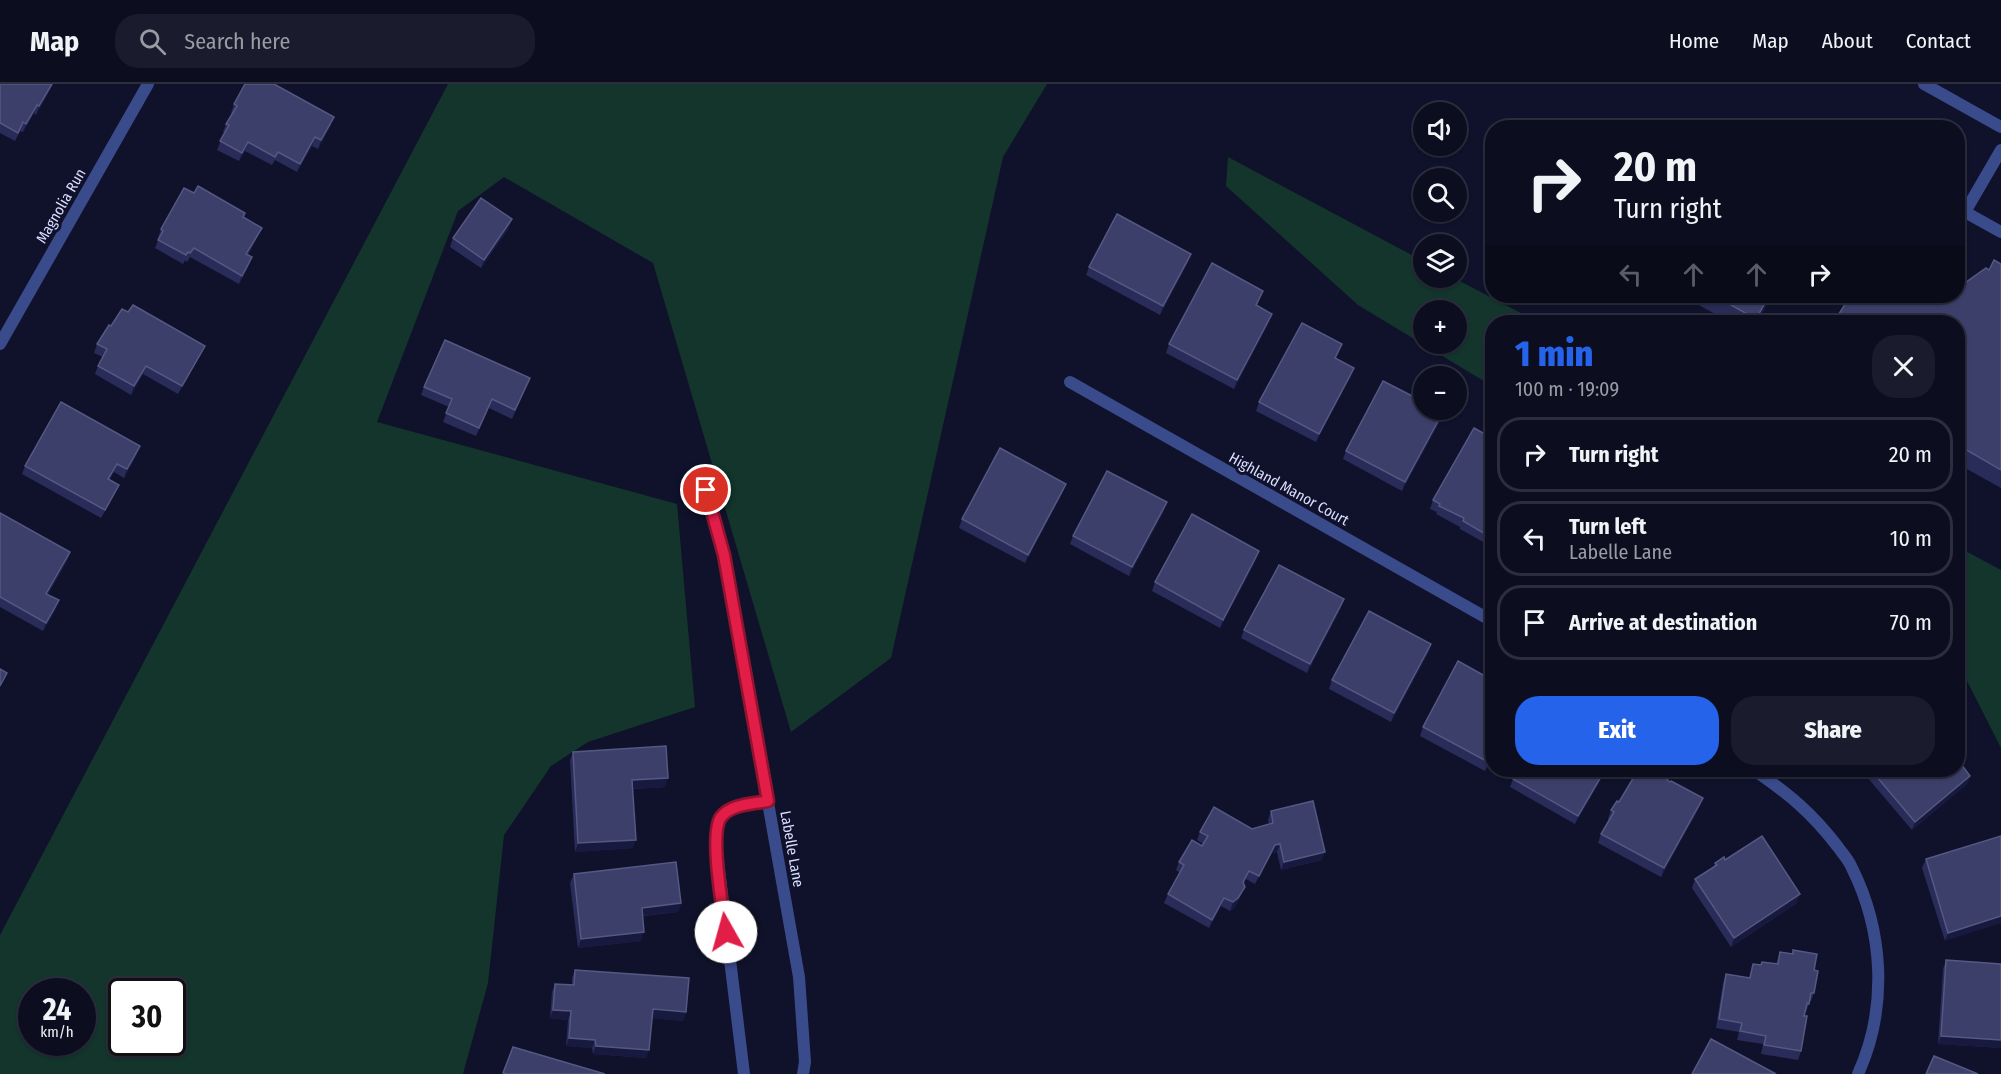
<!DOCTYPE html>
<html lang="en">
<head>
<meta charset="utf-8">
<style>
	body { margin:0; font-family:"Fira Sans Condensed",sans-serif; background:#1a1c2d; color:#f1f3f6; height:100vh; display:flex; flex-direction:column; font-size:22px; white-space:nowrap }
	* { box-sizing:border-box; margin:0 }
	p { font-size:20px; color:#9a9ca5 }
	.icon { flex:none; width:33px; height:33px; fill:none; stroke:currentColor; stroke-width:2; stroke-linecap:round; stroke-linejoin:round }
	.map { position:relative; flex:1; overflow:hidden }
	.drawer { position:absolute; left:1485px; top:231px; width:480px; height:462px; display:flex; flex-direction:column; background:#0c0e20; border-radius:24px; box-shadow:0 2px 4px #0004,0 0 0 2px #2c2e3e }
	.drawer>* { flex:none }
	.banner { position:absolute; left:1485px; top:36px; width:480px; height:183px; border-radius:24px; box-shadow:0 2px 4px #0004,0 0 0 2px #2c2e3e; background:#0c0e20; color:#f1f3f6; overflow:hidden }
	.fabs { position:absolute; left:1413px; top:18px; display:grid; gap:12px }
	.fabs a { display:grid; place-items:center; width:54px; height:54px; border-radius:50%; background:#0c0e20; box-shadow:0 2px 4px #0004,0 0 0 2px #2c2e3e; font-size:30px }
	.speed { position:absolute; left:18px; top:894px; display:flex; gap:12px; font-size:30px; font-weight:700; text-align:center }
	.speed>* { display:grid; place-content:center; width:78px; height:78px; border-radius:50%; background:#0c0e20; box-shadow:0 2px 4px #0004,0 0 0 2px #2c2e3e; line-height:1 }
	.speed small { font-size:15px; font-weight:400 }
	.speed .limit { border:3px solid #111; border-radius:9px; background:#fff; color:#111 }
	.pin { position:absolute; display:grid; place-items:center; width:51px; height:51px; color:#fff; margin:-26px; border:3px solid #fff; border-radius:50%; box-shadow:0 2px 6px #0007 }
	.me { position:absolute; width:66px; margin:-33px; rotate:353deg; stroke-linejoin:round; filter:drop-shadow(0 0 4px #0008) }
	.turn { display:flex; align-items:center; gap:21px; height:126px; padding:0 30px; font-size:27px }
	.turn .icon { width:78px; height:78px; stroke-width:2.5 }
	.turn b { display:block; font-size:42px; line-height:51px }
	.lanes { display:flex; align-items:center; height:57px; padding:0 30px; background:#0003; justify-content:center; gap:30px; direction:ltr }
	.lanes .off { opacity:.35 }
	.round { display:grid; place-items:center; flex:none; width:63px; height:63px; border-radius:24px; background:#1a1c2d }
	.headline { display:flex; align-items:center; justify-content:space-between; height:102px; padding:0 30px }
	h1 { font-size:36px; font-weight:800; line-height:45px; color:#2563eb }
	.primary-button { display:flex; gap:12px; margin-top:auto; padding:12px 30px }
	.primary-button a { flex:1; height:69px; border-radius:24px; background:#2563eb; color:#fff; font-size:24px; font-weight:800; line-height:69px; text-align:center }
	.primary-button a+a { background:#1a1c2d; color:#f1f3f6 }
	ul { padding:0; list-style:none }
	li { display:flex; align-items:center; gap:18px; height:75px; margin:0 12px 9px; padding:0 18px; border:3px solid #2c2e3e; border-radius:24px }
	li div { flex:1 }
	li b { display:block; font-size:22px }
	li em { font-style:normal }
	header { display:flex; align-items:center; gap:36px; box-sizing:border-box; height:84px; padding:0 30px; background:#0c0e20; border-bottom:2px solid #2c2e3e }
	header strong { font-size:28px }
	nav { display:flex; gap:33px; margin-inline-start:auto; font-size:21px }
	.search { width:420px; height:54px; background:#1a1c2d; display:flex; align-items:center; gap:15px; box-sizing:border-box; padding:0 21px; border-radius:24px; color:#9a9ca5; font-size:22px }
	.map>svg:first-child { display:block }
	.green { fill:#13352b; fill-rule:evenodd }
	.lines { fill:none; stroke-linecap:round; stroke-linejoin:round }
	.service { stroke:#3a4b8b; stroke-width:12 }
	.minor { stroke:#3a4b8b; stroke-width:12 }
	.wall { fill:#292c59 }
	.shaded-wall { fill:#17193f }
	.building { fill:#3c3f6a; stroke:#555882; stroke-width:1.5 }
	.route-casing { stroke:#92132f; stroke-width:15 }
	.route { stroke:#e11d48; stroke-width:10 }
	.labels { text-anchor:middle; stroke-width:6; stroke-linejoin:round; paint-order:stroke }
	.street-label { font-size:15px; fill:#dadfff; stroke:#10122b }
</style>
</head>
<body>
<header>
<strong>Map</strong>
<div class="search"><svg class="icon" aria-label="search" viewBox="0 0 24 24"><circle cx="10" cy="10" r="6"/><path d="M15 15l6 6"/></svg>Search here</div>
<nav><a>Home</a><a>Map</a><a>About</a><a>Contact</a></nav>
</header>
<div class="map">
<svg width="2001" height="990" viewBox="0 0 2001 990">
	<rect width="100%" height="100%" fill="#10122b"/>
	<!-- green -->
	<g class="green">
		<path d="M448 0H1047L1003 73 891 574 791 648 653 179 504 93 458 127 377 338 677 420 695 623 588 658 551 682 504 751 488 899 463 990H0V851ZM32 908H82V958H32ZM122 908H172V958H122Z"/>
		<path d="M1228 73 1423 177 1424 194H1454L1538 238H1492V302L1358 221 1226 102ZM1424 226H1456V260H1424Z"/>
		<path d="M1958 463 2001 486V664L1960 583 1958 582Z"/>
	</g>
	<g class="lines">
		<!-- service -->
		<g class="service">
			<path d="M1924 0 2001 43"/>
			<path d="M2001 66 1965 128 2001 148"/>
		</g>
		<!-- minor -->
		<g class="minor">
			<path d="M0 260 148 0"/>
			<path d="M1070 298 1492 537"/>
			<path d="M706 406 724 471 799 893 805 978 803 990"/>
			<path d="M1754 686C1789 710 1812 729 1838 763 1842 769 1848 775 1851 782 1884 847 1888 924 1858 990"/>
			<path d="M744 990 715 753 719 734 731 725 768 717"/>
		</g>
	</g>
	<!-- wall -->
	<g class="wall">
		<path d="M0 0H53L36 31 34 29 23 48 20 47 15 57 0 49Z"/>
		<path d="M234 20 331 41 318 65 312 62 297 88 275 76 272 81 245 67 239 77 217 66 224 49 223 48 226 40 232 29H231Z"/>
		<path d="M244 133 258 152 248 171 249 181 239 200 190 173 187 178 185 176 183 180 155 164 159 154H158L161 145Z"/>
		<path d="M509 144 481 184 450 163 453 154Z"/>
		<path d="M1188 178 1160 231 1086 191 1089 183Z"/>
		<path d="M2001 180V404L1958 380V238L1942 214 1989 186Z"/>
		<path d="M1682 212H1772L1757 238H1730Z"/>
		<path d="M1260 215 1257 222 1272 230 1269 238 1234 305 1166 269 1169 260Z"/>
		<path d="M111 242 201 270 178 310 143 290 131 311 95 290 98 282 103 273 94 269 97 260Z"/>
		<path d="M1342 260 1336 274 1351 292 1316 358 1256 327 1259 318Z"/>
		<path d="M530 294 512 335 489 324 476 352 443 338 449 323 421 311 424 303Z"/>
		<path d="M1440 337 1402 407 1343 375 1346 367Z"/>
		<path d="M1492 354V463L1460 445V443L1436 430 1437 428 1430 425 1433 416Z"/>
		<path d="M137 370 124 394 114 388 110 395 119 401 115 409 101 434 22 390 25 382Z"/>
		<path d="M1063 408 1025 479 959 444 962 435Z"/>
		<path d="M1164 427 1129 492 1070 460 1073 452Z"/>
		<path d="M0 429 70 468 67 477 48 510 56 525 43 547 0 523Z"/>
		<path d="M1256 476 1220 544 1152 507 1155 498Z"/>
		<path d="M1341 524 1307 589 1241 554 1244 546Z"/>
		<path d="M1431 560 1428 569 1391 638 1329 605 1332 596Z"/>
		<path d="M1423 643 1492 673 1485 687 1420 652Z"/>
		<path d="M573 668 665 703 633 705V764L575 768 570 676Z"/>
		<path d="M1606 686 1575 740 1510 703 1513 695Z"/>
		<path d="M1861 686H1958L1970 692 1967 700 1912 746Z"/>
		<path d="M1667 696 1703 714 1700 722 1661 793 1598 759 1601 750 1610 736 1608 735 1611 726 1619 718Z"/>
		<path d="M1271 727 1322 776 1281 786 1277 768 1272 769 1255 800 1246 795 1244 799 1245 803 1235 823 1230 827 1221 822 1209 844 1164 819 1168 810 1180 789 1176 786 1179 778 1202 762 1203 760 1197 756 1200 748 1252 745 1269 741 1268 736Z"/>
		<path d="M2001 752 1945 857 1922 784 1926 775Z"/>
		<path d="M1725 776 1797 819 1731 863 1692 804 1695 795 1713 784 1715 779Z"/>
		<path d="M574 790 681 819 678 828 643 832 641 857 578 864 570 799Z"/>
		<path d="M1793 866 1814 886V909L1811 917H1810L1806 928H1805L1801 967 1798 976 1761 970 1763 960 1737 956 1739 948 1716 944 1723 899 1726 890 1749 894 1753 880 1760 881 1762 878 1776 880 1780 868 1792 870Z"/>
		<path d="M1946 876 2001 880V964L1938 960 1943 885Z"/>
		<path d="M575 886 686 928 683 937 652 934 646 974 593 970 592 964 566 962 568 936 550 934 552 908 555 900 572 901V894Z"/>
	</g>
	<!-- shaded-wall -->
	<g class="shaded-wall">
		<path d="M52 0H53L36 31 39 22Z"/>
		<path d="M37 21 34 29 23 48 26 40Z"/>
		<path d="M334 33 331 41 318 65 321 56Z"/>
		<path d="M315 53 312 62 297 88 300 80Z"/>
		<path d="M248 58 245 67 239 77 242 69Z"/>
		<path d="M512 135 509 144 481 184 484 176Z"/>
		<path d="M262 144 258 152 243 178 246 170Z"/>
		<path d="M1191 170 1188 178 1160 231 1163 222Z"/>
		<path d="M252 173 249 181 239 200 242 192Z"/>
		<path d="M1769 212H1772L1757 238H1755Z"/>
		<path d="M1272 230 1269 238 1234 305 1237 296Z"/>
		<path d="M205 262 201 270 178 310 182 302Z"/>
		<path d="M146 282 143 290 131 311 134 302Z"/>
		<path d="M1354 284 1351 292 1316 358 1319 350Z"/>
		<path d="M1443 328 1440 337 1402 407 1405 398Z"/>
		<path d="M140 362 137 370 124 394 127 385Z"/>
		<path d="M117 380 114 388 105 403 108 395Z"/>
		<path d="M1066 400 1063 408 1025 479 1028 471Z"/>
		<path d="M1167 418 1164 427 1129 492 1132 483Z"/>
		<path d="M1259 467 1256 476 1220 544 1223 536Z"/>
		<path d="M70 468 67 477 43 518 46 510Z"/>
		<path d="M1344 515 1341 524 1307 589 1310 580Z"/>
		<path d="M59 516 56 525 43 547 46 539Z"/>
		<path d="M1431 560 1428 569 1391 638 1394 629Z"/>
		<path d="M1492 670V673L1485 687 1488 678Z"/>
		<path d="M1605 686H1606L1575 740 1578 732Z"/>
		<path d="M1970 692 1967 700 1912 746 1915 738Z"/>
		<path d="M668 694 665 703 629 705 632 696Z"/>
		<path d="M1703 714 1700 722 1661 793 1664 784Z"/>
		<path d="M636 756 633 764 575 768 578 759Z"/>
		<path d="M1280 760 1277 768 1272 769 1255 800 1259 792 1275 761Z"/>
		<path d="M1325 768 1322 776 1281 786 1284 778Z"/>
		<path d="M1245 803 1235 823 1230 827 1233 818Z"/>
		<path d="M1800 810 1797 819 1731 863 1734 854Z"/>
		<path d="M1224 814 1221 822 1209 844 1212 836Z"/>
		<path d="M681 819 678 828 639 832 642 824Z"/>
		<path d="M2001 832V839L1945 857 1948 849Z"/>
		<path d="M644 848 641 857 578 864 581 855Z"/>
		<path d="M653 925 686 928 683 937 650 934Z"/>
		<path d="M553 926 571 927 568 936 550 934Z"/>
		<path d="M1941 952 2001 956V964L1938 960Z"/>
		<path d="M569 954 595 956 592 964 566 962Z"/>
		<path d="M596 962 649 966 646 974 593 970Z"/>
	</g>
	<!-- building -->
	<g class="building">
		<path d="M0 0H52L39 22 37 21 26 40 23 38 18 49 0 39Z"/>
		<path d="M245 0H274L334 33 321 56 315 53 300 80 278 68 275 73 248 58 242 69 220 57 229 41 226 40 237 22 234 20Z"/>
		<path d="M198 102 245 129 243 133 262 144 246 170 252 173 242 192 194 164 190 169 188 168 186 171 158 156 163 147 161 145 184 104 194 109Z"/>
		<path d="M481 114 512 135 484 176 453 154Z"/>
		<path d="M1117 130 1191 170 1163 222 1089 183Z"/>
		<path d="M1994 176 2001 180V386L1958 361V238H1834L1850 212H1938L1942 214 1946 212H1958V204L1986 184 1989 186Z"/>
		<path d="M1212 179 1263 207 1256 221 1272 230 1237 296 1169 260Z"/>
		<path d="M1715 212H1769L1756 235Z"/>
		<path d="M133 221 205 262 182 302 146 282 134 302 98 282 107 265 97 260 109 241 111 242 122 225 128 228Z"/>
		<path d="M1806 230 1820 238H1802Z"/>
		<path d="M1302 239 1342 260 1335 274 1354 284 1319 350 1259 318Z"/>
		<path d="M445 256 530 294 515 326 492 315 479 344 446 329 452 315 424 303Z"/>
		<path d="M1383 297 1424 318V326H1437L1443 328 1405 398 1346 367Z"/>
		<path d="M61 318 140 362 127 385 117 380 108 395 119 401 105 426 25 382Z"/>
		<path d="M1474 344 1492 354V454L1463 437 1464 434 1439 422 1440 420 1433 416Z"/>
		<path d="M1000 364 1066 400 1028 471 962 435Z"/>
		<path d="M1107 387 1167 418 1132 483 1073 452Z"/>
		<path d="M0 429 70 468 46 510 59 516 46 539 0 513Z"/>
		<path d="M1192 430 1259 467 1223 536 1155 498Z"/>
		<path d="M1279 481 1344 515 1310 580 1244 546Z"/>
		<path d="M1369 527 1431 560 1394 629 1332 596Z"/>
		<path d="M1458 577 1492 596V670L1488 678 1423 643Z"/>
		<path d="M0 585 7 589 0 602Z"/>
		<path d="M666 662 668 694 632 696 636 756 578 759 573 668Z"/>
		<path d="M1958 676 1970 692 1915 738 1871 686H1958Z"/>
		<path d="M1518 686H1605L1578 732 1513 695Z"/>
		<path d="M1638 686H1648L1668 695 1667 696 1670 698 1671 697 1703 714 1664 784 1601 750 1614 728 1611 726 1617 717 1619 718Z"/>
		<path d="M1313 717 1325 768 1284 778 1280 760 1275 761 1259 792 1249 787 1243 798 1245 803 1238 814 1233 818 1224 814 1212 836 1168 810 1184 781 1179 778 1192 756 1202 762 1208 752 1200 748 1214 723 1252 745 1273 739 1271 727Z"/>
		<path d="M1762 752 1800 810 1734 854 1695 795 1717 781 1715 779 1724 773 1725 776Z"/>
		<path d="M2001 752V832L1948 849 1926 775Z"/>
		<path d="M676 778 681 819 642 824 644 848 581 855 574 790Z"/>
		<path d="M1793 866 1817 870 1814 886 1818 887 1814 909H1811L1809 920 1807 919 1804 932H1807L1801 967 1764 961 1766 952 1740 947 1742 939 1719 935 1726 890 1750 894 1753 880 1761 881 1762 878 1778 880 1780 868 1793 870Z"/>
		<path d="M1946 876 2001 880V956L1941 952Z"/>
		<path d="M575 886 689 894 686 928 653 925 649 966 596 962 595 956 569 954 571 927 553 926 555 900 574 901Z"/>
		<path d="M1711 955 1776 990H1692Z"/>
		<path d="M513 963 605 990H507L503 989Z"/>
		<path d="M1934 972 1978 990H1926Z"/>
	</g>
	<g class="lines">
		<!-- route casing -->
		<g class="route-casing">
			<path id="route" d="M706 406 724 471 768 717C753 720 731 720 721 733 709 749 723 827 726 848"/>
		</g>
		<!-- route -->
		<use href="#route" class="route"/>
	</g>
	<g class="labels">
		<!-- street labels -->
		<g class="street-label">
			<text transform="translate(61 122) rotate(-60)" y="5">Magnolia Run</text>
			<text transform="translate(1289 405) rotate(29)" y="5">Highland Manor Court</text>
			<text transform="translate(792 765) rotate(80)" y="5">Labelle Lane</text>
		</g>
	</g>
</svg>
<div class="fabs">
<a><svg class="icon" aria-label="sound" viewBox="0 0 24 24"><path d="M4 9h4l5-4v14l-5-4H4zM17 9q2 3 0 6"/></svg></a>
<a><svg class="icon" aria-label="search" viewBox="0 0 24 24"><circle cx="10" cy="10" r="6"/><path d="M15 15l6 6"/></svg></a>
<a><svg class="icon" aria-label="layers" viewBox="0 0 24 24"><path d="M12 4l9 5-9 5-9-5zM3 14l9 5 9-5"/></svg></a>
<a>+</a>
<a>−</a>
</div>
<div class="speed"><div>24<small>km/h</small></div><div class="limit">30</div></div>
<div class="pin" style="left:706px;top:406px;background:#d93025"><svg class="icon" aria-label="arrive" viewBox="0 0 24 24"><path d="M6 21V4h12l-3 4 3 4H6"/></svg></div>
<svg class="me" style="left:726px;top:848px" viewBox="-20 -20 40 40"><circle r="19" fill="#fff"/><path d="M0-13L10 11 0 6-10 11z" fill="#e11d48"/></svg>
<div class="banner">
<div class="turn"><svg class="icon" aria-label="right" viewBox="0 0 24 24"><path d="M7 20v-9h11M14 6l5 5-5 5"/></svg><div><b>20 m</b>Turn right</div></div>
<div class="lanes"><svg class="icon off" aria-label="left" viewBox="0 0 24 24"><path d="M17 20v-9H6M10 6l-5 5 5 5"/></svg><svg class="icon off" aria-label="ahead" viewBox="0 0 24 24"><path d="M12 20V5M6 11l6-6 6 6"/></svg><svg class="icon off" aria-label="ahead" viewBox="0 0 24 24"><path d="M12 20V5M6 11l6-6 6 6"/></svg><svg class="icon" aria-label="right" viewBox="0 0 24 24"><path d="M7 20v-9h11M14 6l5 5-5 5"/></svg></div>
</div>
<section class="drawer">
<div class="headline"><div><h1>1 min</h1><p>100 m · 19:09</p></div><a class="round"><svg class="icon" aria-label="close" viewBox="0 0 24 24"><path d="M6 6l12 12M18 6L6 18"/></svg></a></div>
<ul>
<li><svg class="icon" aria-label="right" viewBox="0 0 24 24"><path d="M7 20v-9h11M14 6l5 5-5 5"/></svg><div><b>Turn right</b></div><em>20 m</em></li>
<li><svg class="icon" aria-label="left" viewBox="0 0 24 24"><path d="M17 20v-9H6M10 6l-5 5 5 5"/></svg><div><b>Turn left</b><p>Labelle Lane</p></div><em>10 m</em></li>
<li><svg class="icon" aria-label="arrive" viewBox="0 0 24 24"><path d="M6 21V4h12l-3 4 3 4H6"/></svg><div><b>Arrive at destination</b></div><em>70 m</em></li>
</ul>
<div class="primary-button"><a>Exit</a><a>Share</a></div>
</section>
</div>
</body>
</html>
